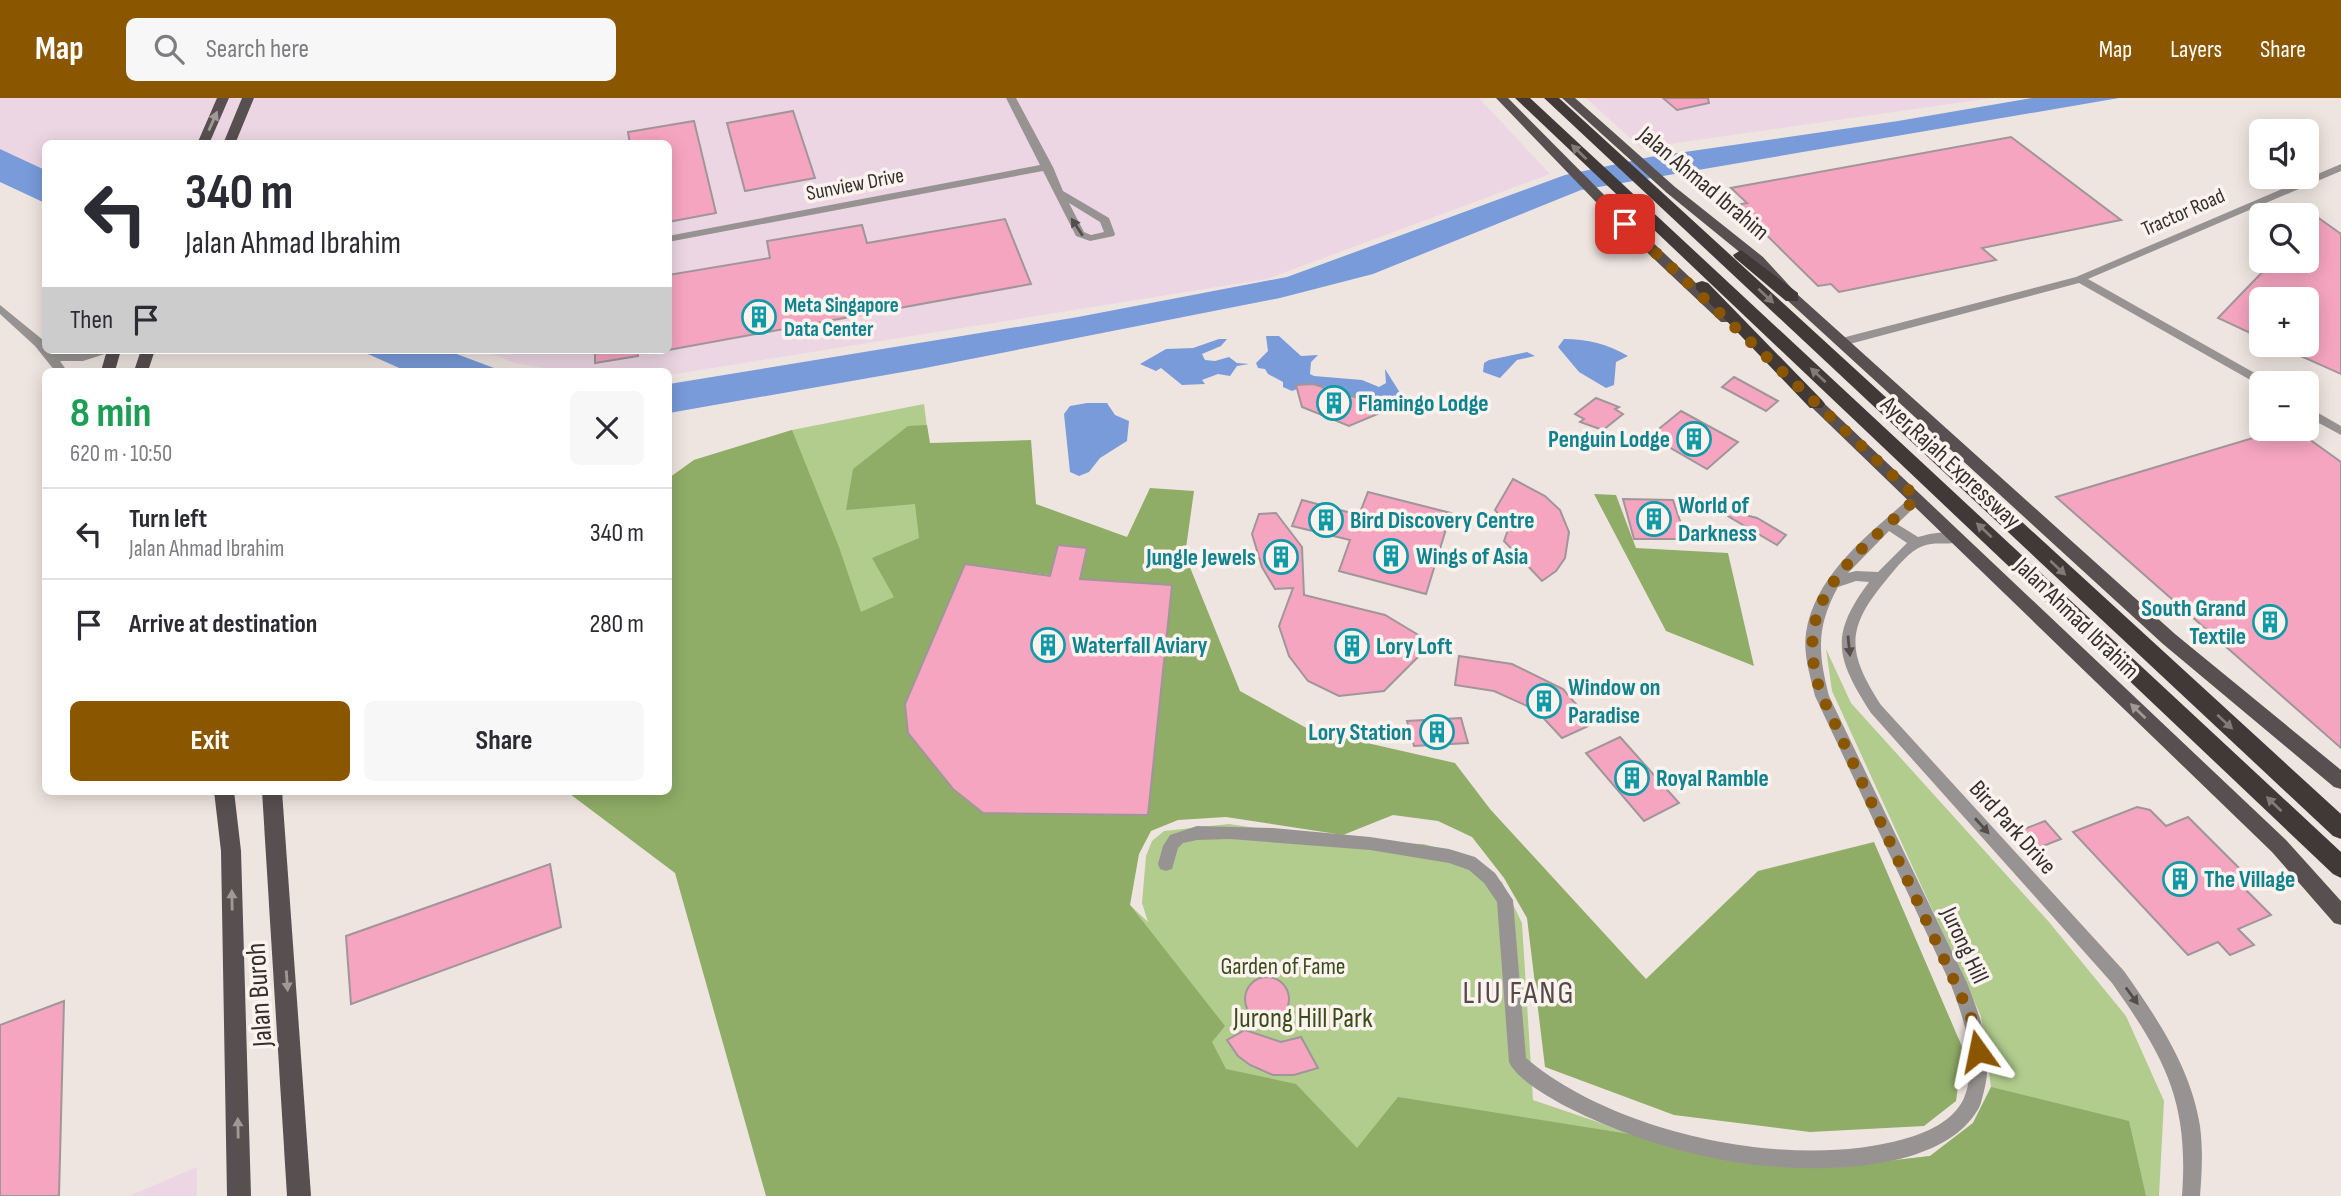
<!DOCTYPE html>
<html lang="en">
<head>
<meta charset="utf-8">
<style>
	body { margin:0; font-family:"Sofia Sans Condensed",sans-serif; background:#f7f7f7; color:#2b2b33; height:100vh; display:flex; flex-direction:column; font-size:26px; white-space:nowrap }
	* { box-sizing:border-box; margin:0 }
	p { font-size:23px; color:#7c7c81 }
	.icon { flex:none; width:38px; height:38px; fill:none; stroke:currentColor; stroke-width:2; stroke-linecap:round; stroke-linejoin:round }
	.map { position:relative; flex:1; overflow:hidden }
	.panel { position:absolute; left:42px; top:270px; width:630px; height:427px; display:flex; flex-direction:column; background:#fff; border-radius:10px; box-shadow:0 4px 18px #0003 }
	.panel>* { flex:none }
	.top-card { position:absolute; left:42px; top:42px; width:630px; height:214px; border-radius:10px; box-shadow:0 4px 18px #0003; background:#fff; color:#2b2b33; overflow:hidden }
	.fabs { position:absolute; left:2249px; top:21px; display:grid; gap:14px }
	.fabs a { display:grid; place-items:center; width:70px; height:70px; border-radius:10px; background:#fff; box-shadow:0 4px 18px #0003; font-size:35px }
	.pin { position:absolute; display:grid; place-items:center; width:60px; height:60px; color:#fff; margin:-30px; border-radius:14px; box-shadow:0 4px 10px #0006 }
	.me { position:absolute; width:77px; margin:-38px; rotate:348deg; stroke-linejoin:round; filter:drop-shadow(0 0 5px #0008) }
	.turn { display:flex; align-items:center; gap:24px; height:147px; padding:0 28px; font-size:32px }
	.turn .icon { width:91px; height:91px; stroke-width:2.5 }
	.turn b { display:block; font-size:49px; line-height:60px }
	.then { display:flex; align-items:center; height:66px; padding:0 28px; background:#0003; gap:14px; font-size:26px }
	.round { display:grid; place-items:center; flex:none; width:74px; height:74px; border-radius:10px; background:#f7f7f7 }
	.head { display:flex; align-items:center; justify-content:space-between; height:119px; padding:0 28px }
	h1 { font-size:42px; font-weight:700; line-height:52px; color:#1e9e55 }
	.button { display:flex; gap:14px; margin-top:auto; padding:14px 28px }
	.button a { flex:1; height:80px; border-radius:10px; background:#8a5700; color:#fff; font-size:28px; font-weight:700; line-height:80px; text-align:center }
	.button a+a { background:#f7f7f7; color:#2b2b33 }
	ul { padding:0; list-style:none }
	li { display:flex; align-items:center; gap:21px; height:91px; padding:0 28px; border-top:2px solid #e1e1e2 }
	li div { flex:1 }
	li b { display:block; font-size:26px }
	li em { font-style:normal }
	header { display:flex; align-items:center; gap:42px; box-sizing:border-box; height:98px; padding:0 35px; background:#8a5700; color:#fff }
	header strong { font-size:33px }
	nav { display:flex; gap:38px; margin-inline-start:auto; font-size:24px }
	.search { width:490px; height:63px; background:#f7f7f7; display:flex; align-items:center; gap:18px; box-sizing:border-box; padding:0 24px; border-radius:10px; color:#7c7c81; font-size:26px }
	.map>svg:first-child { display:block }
	.industrial { fill:#ecd6e3 }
	.green { fill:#b1cc8d }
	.forest { fill:#90ad67; fill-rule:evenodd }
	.water { fill:#799bda }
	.building { fill:#f6a5c1; stroke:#a09699; stroke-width:2 }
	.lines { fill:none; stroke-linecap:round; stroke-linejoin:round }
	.street { fill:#989393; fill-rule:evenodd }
	.primary { fill:#585050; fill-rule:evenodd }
	.highway { fill:#413838; fill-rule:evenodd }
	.oneway { fill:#a29997 }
	.oneway2 { fill:#827978 }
	.oneway3 { fill:#524e4c }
	.route { stroke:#8a5700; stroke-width:12; stroke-dasharray:0 21.6 }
	.labels { text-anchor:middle; stroke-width:7; stroke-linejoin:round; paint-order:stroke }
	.far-street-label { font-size:21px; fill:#34302e; stroke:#fcf2ee }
	.far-culture-label { font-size:21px; font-weight:bold; fill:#0d838f; stroke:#fcf2ee; text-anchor:start }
	.street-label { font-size:24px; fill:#34302e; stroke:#fcf2ee }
	.culture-label { font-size:24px; font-weight:bold; fill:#0d838f; stroke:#fcf2ee; text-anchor:start }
	.park-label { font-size:24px; fill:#394d1a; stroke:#fcf2ee }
	.near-street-label { font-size:28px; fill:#34302e; stroke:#fcf2ee }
	.near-park-label { font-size:28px; fill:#394d1a; stroke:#fcf2ee }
	.near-neighbourhood-label { font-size:32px; letter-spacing:2px; fill:#534b48; stroke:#fcf2ee }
</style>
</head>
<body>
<header>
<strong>Map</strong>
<div class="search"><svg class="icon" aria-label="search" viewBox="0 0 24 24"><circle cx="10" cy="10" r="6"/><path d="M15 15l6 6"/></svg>Search here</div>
<nav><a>Map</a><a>Layers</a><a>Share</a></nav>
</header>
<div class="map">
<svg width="2341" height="1098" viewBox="0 0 2341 1098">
	<rect width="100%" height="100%" fill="#efe5e0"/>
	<!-- industrial -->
	<g class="industrial">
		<path d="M0 0H1479L1550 76 1267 181 669 277 668 273H562L514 265 483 252H668V46H46L45 72 0 51Z"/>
		<path d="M1586 0H1992L1641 50Z"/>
		<path d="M197 1069V1098H129Z"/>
	</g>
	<!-- green -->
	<path class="green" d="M924 306 945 471 895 607 908 731 1130 807 1148 824 1142 805 1146 758 1152 743 1164 733 1229 726 1348 744 1424 746 1466 758 1502 784 1522 825 1533 1002 1651 1042 1836 1069 1930 1058 1973 1025 1991 989 1981 918 1832 593 1826 551 1851 605 2049 824 2126 918 2164 1003 2159 1098H814L668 693 669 380 694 362 792 332Z"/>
	<!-- forest -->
	<g class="forest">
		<path d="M927 327 930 345 1031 342 1036 406 1127 439 1150 390 1194 393 1185 457 1240 593 1310 632 1455 665 1490 711 1646 881 1758 773 1874 744 1963 951 1956 1003 1924 1028 1810 1034 1674 1017 1545 969 1527 820 1504 780 1472 739 1438 723 1393 717 1343 737 1226 719 1178 722 1151 733 1139 756 1130 807 1225 928 1212 944 1226 971 1296 986 1357 1050 1398 999 1836 1069 1930 1058 1973 1025 1991 989 2129 1023 2146 1098H766L675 775 566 693H668L669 380 694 362 792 332 839 449 861 514 894 499 872 460 919 440 915 406 846 412 853 371 908 328ZM965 466 1080 481 1172 487 983 715 953 691 908 635 905 606Z"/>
		<path d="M1594 396 1616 397 1636 450 1728 455 1754 568 1666 533Z"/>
	</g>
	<!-- water -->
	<g class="water">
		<path d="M2032 0H2119L1581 92 1373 176 1280 200 920 271 669 315V286L1078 219 1287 179 1565 77 1650 59 1898 23Z"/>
		<path d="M0 51 45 72V105L0 84Z"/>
		<path d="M1266 238H1279L1301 258 1318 257 1311 264 1310 276 1314 278 1362 282 1379 289 1386 285 1385 271 1402 298V314L1380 315 1361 301 1330 289 1297 287V291L1292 293 1283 289V284L1268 276 1265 271 1258 270 1256 265 1268 253Z"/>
		<path d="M1219 241H1227L1221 248 1202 256 1205 262 1215 263 1229 259 1237 265 1249 266 1237 268 1230 278 1218 276 1202 282 1205 286 1182 287 1161 270 1156 273 1140 266 1166 251 1193 250Z"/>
		<path d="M1564 241C1588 241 1607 246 1628 258L1616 264 1614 287 1606 290 1579 274 1558 249Z"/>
		<path d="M359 252H446L502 273H406Z"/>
		<path d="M1527 254 1535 258 1517 262 1500 280 1483 274 1484 265 1489 262Z"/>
		<path d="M1087 305H1107L1115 317 1129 323 1127 343 1100 360 1089 374 1079 378 1070 374 1064 316 1070 308Z"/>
	</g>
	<!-- building -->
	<g class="building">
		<path d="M1663 0H1708L1709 5 1677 12Z"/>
		<path d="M793 13 815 80 745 93 727 25Z"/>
		<path d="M694 23 716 115 668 124V46H630L628 34Z"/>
		<path d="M2011 39 2121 122 1982 150 1996 162 1839 194 1831 186 1818 188 1736 107 1747 105 1731 90Z"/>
		<path d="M2306 111 2341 136V276L2276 247H2306V201H2261V240L2218 220 2273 163H2306Z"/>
		<path d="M1005 121 1031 186 668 252V177L770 160 767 143 862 127 867 145Z"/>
		<path d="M595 252H637L638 258 595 265Z"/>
		<path d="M1734 279 1778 303 1766 313 1722 289Z"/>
		<path d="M1313 286 1361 301 1380 315 1349 328 1302 309 1296 287Z"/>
		<path d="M1596 300 1619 309 1615 311 1623 316 1603 332 1580 324 1584 321 1575 316Z"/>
		<path d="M1681 313 1738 344 1707 371 1650 338Z"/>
		<path d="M2283 331H2295L2341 364V650L2056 399Z"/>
		<path d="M1513 381 1545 398 1560 412 1569 434 1565 460 1556 473 1542 483 1504 443 1509 429 1495 412Z"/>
		<path d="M1368 394 1451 415 1426 496 1339 473 1350 442 1292 428 1302 402 1359 417Z"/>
		<path d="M1623 401 1673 402 1686 441H1634Z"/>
		<path d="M1722 411 1757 420 1786 437 1777 447 1721 414Z"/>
		<path d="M1276 415 1302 449 1304 497 1385 517 1420 538 1418 559 1384 593 1339 598 1308 583 1289 558 1279 528 1293 490 1275 491 1262 469 1252 436 1259 416Z"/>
		<path d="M1058 447 1087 450 1080 481 1172 487 1148 717 983 715 953 691 908 635 905 606 965 466 1050 478Z"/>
		<path d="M1459 558 1512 566 1563 591 1593 626 1562 640 1536 612 1494 593 1455 587Z"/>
		<path d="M1461 620 1468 645 1414 648 1407 623Z"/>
		<path d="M1620 639 1679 705 1644 723 1586 655Z"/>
		<path d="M2137 709 2150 712 2166 728 2188 719 2243 774 2242 788 2271 817 2238 831 2254 847 2230 857 2218 844 2188 857 2073 734Z"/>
		<path d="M2045 723 2061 741 2035 751 2019 733Z"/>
		<path d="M550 766 561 829 351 906 346 838Z"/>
		<circle cx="1267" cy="901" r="22"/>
		<path d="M64 903 59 1098H0V927Z"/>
		<path d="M1245 932 1281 944 1301 939 1318 970 1294 977H1273L1250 967 1238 958 1227 942Z"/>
	</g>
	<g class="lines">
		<!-- street -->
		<g class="street">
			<path d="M1006 0H1016L1053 69 1063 93 1109 120 1115 136 1114 138 1090 143 1076 138 1043 73 668 144V138L1040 67ZM1069 105 1100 124 1104 134 1091 137 1084 134Z"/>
			<path d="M2341 66V73L2088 181 2267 282 2269 285H2261V288L2079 185 1842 248 1836 244 1838 241 2076 179Z"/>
			<path d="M0 207 43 242 46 252H51L54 256 110 252 108 255 83 263H60L67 273H55L35 248 0 216Z"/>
			<path d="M2306 308 2341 328V337L2306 318Z"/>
			<path d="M1917 396 1923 400 1921 403 1897 426 1918 439C1931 435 1955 430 1965 440 1956 450 1936 442 1923 448 1909 453 1897 469 1887 481 1846 530 1846 553 1881 607L2124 873C2157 920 2191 970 2200 1028 2203 1051 2202 1074 2200 1098H2182C2189 1003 2165 960 2112 885L1871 615C1836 560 1829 538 1869 484L1856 483 1838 489C1816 529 1818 555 1829 598L1967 885C1981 920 1994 956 1984 993 1982 1000 1981 1008 1977 1013 1935 1082 1786 1075 1718 1061 1666 1051 1614 1033 1567 1009 1551 1000 1517 982 1509 964L1497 804 1484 785 1469 772 1449 765 1370 752 1230 741 1197 742 1183 745 1178 750 1172 771 1166 773 1160 771 1158 766 1163 748 1170 737 1197 728 1273 730 1370 739 1449 751 1475 759 1495 775 1513 802 1526 960C1615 1036 1792 1073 1904 1041 1926 1035 1954 1023 1964 1000 1979 963 1964 922 1951 887L1815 598C1810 577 1803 556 1806 535 1815 475 1872 434 1913 397ZM1889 433 1907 445 1878 474 1856 473 1848 475Z"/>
		</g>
		<!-- primary -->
		<g class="primary">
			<path d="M217 0H229L209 46H197Z"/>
			<path d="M242 0H254L235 46H223Z"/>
			<path d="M1496 0H1508L1630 123 1731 218V224H1721L1620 129Z"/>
			<path d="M1562 0H1575L1675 89 1763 159 1797 196 2175 536 2341 672V691L2334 689 2163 546 1787 202 1753 165 1667 95Z"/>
			<path d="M107 252H121L115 273H101Z"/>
			<path d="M141 252H155L148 273H134Z"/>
			<path d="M1805 290 1810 292 2286 742 2341 803V827L2334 825 2272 754 1800 298V292Z"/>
			<path d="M214 693H234L241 753 251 1098H227L221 753Z"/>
			<path d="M262 693H282L311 1098H287Z"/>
		</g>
		<!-- highway -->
		<g class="highway">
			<path d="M1515 0H1530L2341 754V780L2333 776Z"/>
			<path d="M1544 0H1559L2341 716V741L2333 738Z"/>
			<path d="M1741 152 1798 195V203H1786L1735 160 1733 157Z"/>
			<path d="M1702 183 1708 185 1822 302 1825 306 1822 310H1810L1696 191V185Z"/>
		</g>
	</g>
	<!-- one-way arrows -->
	<defs><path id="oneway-solid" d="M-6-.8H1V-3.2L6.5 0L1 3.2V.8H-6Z" transform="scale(1.75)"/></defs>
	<g class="oneway">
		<use href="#oneway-solid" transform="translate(213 23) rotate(-66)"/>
		<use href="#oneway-solid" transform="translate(2138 613) rotate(-136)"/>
		<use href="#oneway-solid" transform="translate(232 802) rotate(-91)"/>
		<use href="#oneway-solid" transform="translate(287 883) rotate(86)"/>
		<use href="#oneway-solid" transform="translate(238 1030) rotate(-91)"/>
	</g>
	<g class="oneway2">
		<use href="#oneway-solid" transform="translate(1579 54) rotate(-136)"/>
		<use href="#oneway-solid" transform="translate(1766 198) rotate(43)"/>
		<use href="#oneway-solid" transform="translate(1818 277) rotate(-137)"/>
		<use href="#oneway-solid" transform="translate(1984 432) rotate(-137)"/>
		<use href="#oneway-solid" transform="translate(2058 470) rotate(43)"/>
		<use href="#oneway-solid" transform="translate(2225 624) rotate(43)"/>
		<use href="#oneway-solid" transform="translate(2274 706) rotate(-136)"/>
	</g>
	<g class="oneway3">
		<use href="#oneway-solid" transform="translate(1077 129) rotate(-123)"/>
		<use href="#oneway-solid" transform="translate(1849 548) rotate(84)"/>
		<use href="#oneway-solid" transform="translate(1982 728) rotate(48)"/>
		<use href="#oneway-solid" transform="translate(2132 898) rotate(54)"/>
	</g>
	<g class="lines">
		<!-- route -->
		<path class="route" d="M1625 126 1917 400C1854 459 1787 502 1822 598L1971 919 1978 953"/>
	</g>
	<!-- icons -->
	<defs>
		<g id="building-ring" transform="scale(1.75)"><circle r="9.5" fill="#fcf2ee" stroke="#0f9aa8" stroke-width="1.5"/><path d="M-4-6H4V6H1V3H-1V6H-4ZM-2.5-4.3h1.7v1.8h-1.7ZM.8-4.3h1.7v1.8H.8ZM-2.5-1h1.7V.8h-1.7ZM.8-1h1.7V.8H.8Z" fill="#0f9aa8"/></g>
	</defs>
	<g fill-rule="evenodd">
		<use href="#building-ring" x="759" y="219"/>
		<use href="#building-ring" x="1334" y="305"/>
		<use href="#building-ring" x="1694" y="341"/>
		<use href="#building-ring" x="1654" y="421"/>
		<use href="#building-ring" x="1326" y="422"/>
		<use href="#building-ring" x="1391" y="458"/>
		<use href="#building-ring" x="1281" y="459"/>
		<use href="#building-ring" x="2270" y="524"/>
		<use href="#building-ring" x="1048" y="547"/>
		<use href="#building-ring" x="1352" y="548"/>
		<use href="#building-ring" x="1544" y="603"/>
		<use href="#building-ring" x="1437" y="634"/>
		<use href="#building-ring" x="1632" y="680"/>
		<use href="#building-ring" x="2180" y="781"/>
	</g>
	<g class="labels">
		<!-- far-street labels -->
		<g class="far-street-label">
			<text transform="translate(855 86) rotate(-11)" y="7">Sunview Drive</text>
			<text transform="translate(2183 114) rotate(-24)" y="7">Tractor Road</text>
		</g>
		<!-- far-culture labels -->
		<g class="far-culture-label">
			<text x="784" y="214">Meta Singapore<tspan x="784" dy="24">Data Center</tspan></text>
		</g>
		<!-- street labels -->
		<g class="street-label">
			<text transform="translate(1704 85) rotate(40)" y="8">Jalan Ahmad Ibrahim</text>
			<text transform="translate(1951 364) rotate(43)" y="8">Ayer Rajah Expressway</text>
			<text transform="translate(2077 520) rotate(44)" y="8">Jalan Ahmad Ibrahim</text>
			<text transform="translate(2013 729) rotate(48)" y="8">Bird Park Drive</text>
			<text transform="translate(1965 847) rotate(65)" y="8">Jurong Hill</text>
		</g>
		<!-- culture labels -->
		<g class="culture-label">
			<text x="1358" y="313">Flamingo Lodge</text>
			<text x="1670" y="349" text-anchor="end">Penguin Lodge</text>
			<text x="1678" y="415">World of<tspan x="1678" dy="28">Darkness</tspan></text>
			<text x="1350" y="430">Bird Discovery Centre</text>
			<text x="1416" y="466">Wings of Asia</text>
			<text x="1256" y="467" text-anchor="end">Jungle Jewels</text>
			<text x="2246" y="518" text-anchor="end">South Grand<tspan x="2246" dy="28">Textile</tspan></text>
			<text x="1072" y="555">Waterfall Aviary</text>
			<text x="1376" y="556">Lory Loft</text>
			<text x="1568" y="597">Window on<tspan x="1568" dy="28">Paradise</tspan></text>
			<text x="1412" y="642" text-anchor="end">Lory Station</text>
			<text x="1656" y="688">Royal Ramble</text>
			<text x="2204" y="789">The Village</text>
		</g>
		<!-- park labels -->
		<g class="park-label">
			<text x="1283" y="876">Garden of Fame</text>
		</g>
		<!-- near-street labels -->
		<g class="near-street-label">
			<text transform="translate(258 897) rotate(-94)" y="10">Jalan Buroh</text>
		</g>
		<!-- near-park labels -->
		<g class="near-park-label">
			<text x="1303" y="929">Jurong Hill Park</text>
		</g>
		<!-- near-neighbourhood labels -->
		<g class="near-neighbourhood-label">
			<text x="1519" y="905">LIU FANG</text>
		</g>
	</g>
</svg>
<div class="fabs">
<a><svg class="icon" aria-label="sound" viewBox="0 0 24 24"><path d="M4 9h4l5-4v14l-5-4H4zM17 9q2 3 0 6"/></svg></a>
<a><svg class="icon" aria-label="search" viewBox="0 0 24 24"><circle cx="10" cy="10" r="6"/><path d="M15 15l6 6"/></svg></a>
<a>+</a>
<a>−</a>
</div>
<div class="pin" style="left:1625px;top:126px;background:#d93025"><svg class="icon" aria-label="arrive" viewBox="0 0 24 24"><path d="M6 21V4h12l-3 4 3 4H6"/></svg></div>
<svg class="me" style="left:1978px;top:953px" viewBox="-20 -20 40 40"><path d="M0-17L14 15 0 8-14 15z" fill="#8a5700" stroke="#fff" stroke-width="4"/></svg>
<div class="top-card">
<div class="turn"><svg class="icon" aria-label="left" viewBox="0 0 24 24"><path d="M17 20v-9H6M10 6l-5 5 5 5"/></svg><div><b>340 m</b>Jalan Ahmad Ibrahim</div></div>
<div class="then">Then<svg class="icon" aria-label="arrive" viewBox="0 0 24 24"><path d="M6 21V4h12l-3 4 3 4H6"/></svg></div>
</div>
<section class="panel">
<div class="head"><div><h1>8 min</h1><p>620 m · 10:50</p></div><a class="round"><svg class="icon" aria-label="close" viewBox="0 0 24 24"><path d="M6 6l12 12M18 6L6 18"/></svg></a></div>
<ul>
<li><svg class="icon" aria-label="left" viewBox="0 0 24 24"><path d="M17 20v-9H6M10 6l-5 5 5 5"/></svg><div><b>Turn left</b><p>Jalan Ahmad Ibrahim</p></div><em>340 m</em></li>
<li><svg class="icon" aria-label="arrive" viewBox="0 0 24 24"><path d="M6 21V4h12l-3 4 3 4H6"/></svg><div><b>Arrive at destination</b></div><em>280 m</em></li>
</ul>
<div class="button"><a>Exit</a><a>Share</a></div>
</section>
</div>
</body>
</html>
